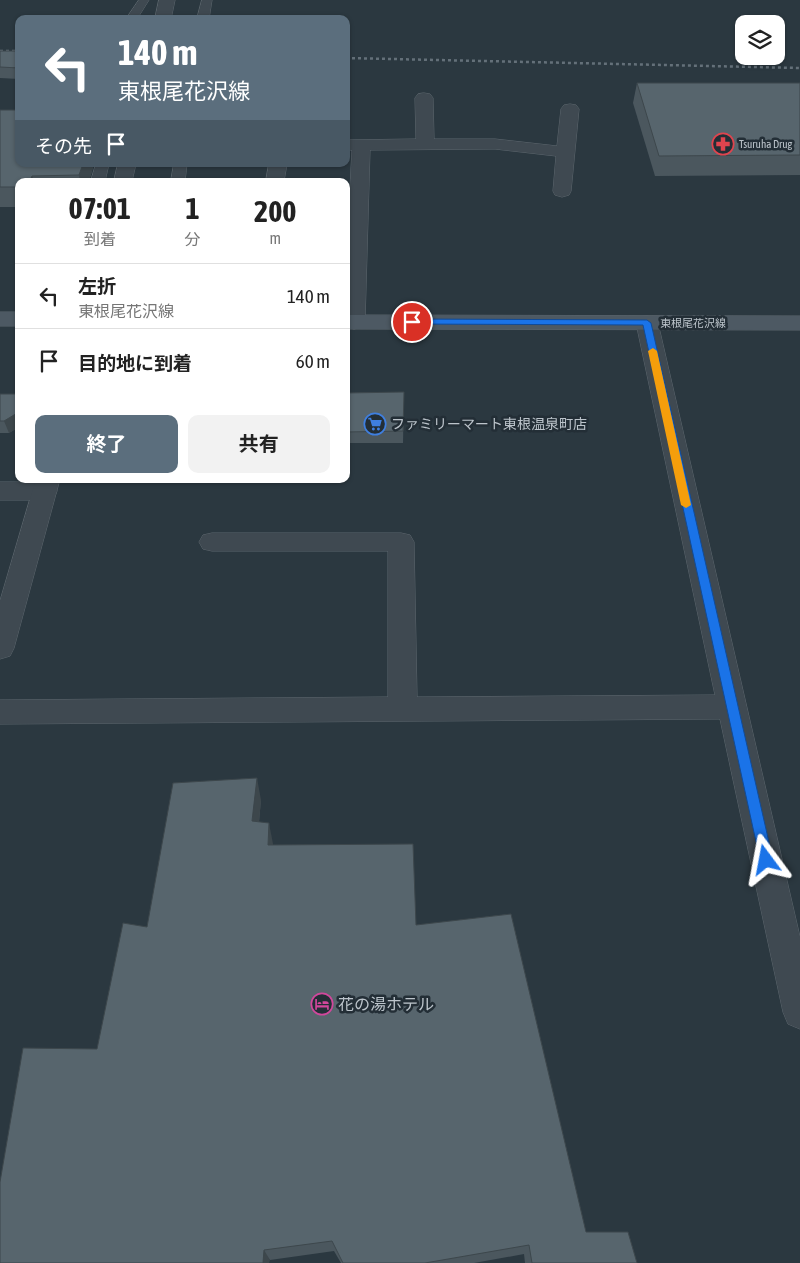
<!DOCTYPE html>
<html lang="ja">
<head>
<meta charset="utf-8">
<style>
	body { margin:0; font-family:"Asap Condensed","Noto Sans JP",sans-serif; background:#f2f2f2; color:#222; height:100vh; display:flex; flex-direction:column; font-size:19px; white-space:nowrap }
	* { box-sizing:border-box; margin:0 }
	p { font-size:16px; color:#767676 }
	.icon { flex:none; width:28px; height:28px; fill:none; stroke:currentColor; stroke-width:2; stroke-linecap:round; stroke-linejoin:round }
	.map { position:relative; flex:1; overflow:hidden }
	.sheet { position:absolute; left:15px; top:178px; width:335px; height:305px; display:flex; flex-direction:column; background:#fff; border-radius:10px; box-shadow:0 1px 4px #0004 }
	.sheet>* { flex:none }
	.guide { position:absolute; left:15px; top:15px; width:335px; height:152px; border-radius:10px; box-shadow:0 1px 4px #0004; background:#5b6e7d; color:#fff; overflow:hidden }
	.tools { position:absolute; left:735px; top:15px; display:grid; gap:10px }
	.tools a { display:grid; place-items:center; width:50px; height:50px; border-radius:10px; background:#fff; box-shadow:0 1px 4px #0004; font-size:25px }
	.pin { position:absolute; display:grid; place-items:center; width:42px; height:42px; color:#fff; margin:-21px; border:2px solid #fff; border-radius:50%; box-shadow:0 1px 5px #0007 }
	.me { position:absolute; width:55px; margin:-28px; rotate:347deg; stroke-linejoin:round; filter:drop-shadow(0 0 4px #0008) }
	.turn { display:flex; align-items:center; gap:18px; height:105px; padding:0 20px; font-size:22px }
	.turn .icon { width:65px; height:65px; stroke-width:2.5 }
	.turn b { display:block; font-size:35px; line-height:42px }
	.then { display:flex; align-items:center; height:48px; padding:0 20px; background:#0003; gap:10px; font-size:19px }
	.eta { display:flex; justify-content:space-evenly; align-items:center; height:85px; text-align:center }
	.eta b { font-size:30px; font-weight:700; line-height:35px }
	.button { display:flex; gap:10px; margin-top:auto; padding:10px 20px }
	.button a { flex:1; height:58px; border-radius:10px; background:#5b6e7d; color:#fff; font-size:20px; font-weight:700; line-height:58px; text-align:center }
	.button a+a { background:#f2f2f2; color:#222 }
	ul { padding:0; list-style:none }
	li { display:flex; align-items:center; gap:15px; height:65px; padding:0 20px; border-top:1px solid #e0e0e0 }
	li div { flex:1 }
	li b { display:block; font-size:19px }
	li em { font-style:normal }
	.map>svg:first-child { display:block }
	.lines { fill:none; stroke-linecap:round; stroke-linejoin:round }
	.service-casing { stroke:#5d676e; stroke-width:1 }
	.minor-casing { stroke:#5d676e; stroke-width:1 }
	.tertiary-casing { stroke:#5d676e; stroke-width:1 }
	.secondary-casing { stroke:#5d676e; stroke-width:1 }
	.service { fill:#3f4951; fill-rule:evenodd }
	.minor { fill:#3f4951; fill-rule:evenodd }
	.tertiary { fill:#3f4951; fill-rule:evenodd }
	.secondary { fill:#4d5963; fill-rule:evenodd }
	.rail { stroke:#647079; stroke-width:2.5; stroke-dasharray:3 3; stroke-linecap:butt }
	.wall { fill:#4b575e }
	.shaded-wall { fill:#3d474c }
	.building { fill:#57656d; stroke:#3d474c }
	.route { fill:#1a73e8; stroke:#114b97 }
	.slow { fill:#f59e0b }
	.labels { text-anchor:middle; stroke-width:5; stroke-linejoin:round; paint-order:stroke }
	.far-poi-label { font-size:11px; fill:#bcc4cb; stroke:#232e36; text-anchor:start }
	.far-street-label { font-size:11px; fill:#bcc4cb; stroke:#232e36 }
	.poi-label { font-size:14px; fill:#bcc4cb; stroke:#232e36; text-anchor:start }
	.near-poi-label { font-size:16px; fill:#bcc4cb; stroke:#232e36; text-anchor:start }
</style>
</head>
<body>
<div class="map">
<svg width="800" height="1263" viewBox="0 0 800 1263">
	<rect width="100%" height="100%" fill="#2b3840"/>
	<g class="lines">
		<!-- service casing -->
		<g class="service-casing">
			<g id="service">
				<path d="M139 0H149L137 19H126Z"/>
				<path d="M202 0H212L209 19H197Z"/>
				<path d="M96 164H109L105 181H91Z"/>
				<path d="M174 164H187L185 181H171Z"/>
			</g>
		</g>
		<!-- minor casing -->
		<g class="minor-casing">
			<g id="minor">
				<path d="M424 93 430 94 433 98 434 139H495L557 146 561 109 564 105 570 104 576 105 579 109 571 191 569 195 562 197 555 195 553 191 556 156 495 149 370 150 365 322 362 327 354 329 346 327V262L352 150H346V140L416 139 415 98 418 94Z"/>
				<path d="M269 164H287L284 181H266Z"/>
				<path d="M647 316 655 318 658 323 800 937V1029L788 1024 783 1012 720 719 0 724V700L388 697V551H212L203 549 199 542 203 535 212 533H401L410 535 414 542 417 697 715 695 636 323 639 318Z"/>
				<path d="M0 482H45L54 485 57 491 54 497 45 500H0Z"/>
			</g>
		</g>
		<!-- tertiary casing -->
		<g class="tertiary-casing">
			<g id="tertiary">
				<path d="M159 0H175L171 19H155Z"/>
				<path d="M118 164H136L132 181H114Z"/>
				<path d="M36 479H60L14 648 10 656 0 659V601Z"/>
			</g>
		</g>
		<!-- secondary casing -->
		<g class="secondary-casing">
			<g id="secondary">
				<rect x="0" y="312" width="19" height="14"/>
				<path d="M346 315 800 316V330L346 329Z"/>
			</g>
		</g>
		<!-- service -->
		<use href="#service" class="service"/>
		<!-- minor -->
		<use href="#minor" class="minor"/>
		<!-- tertiary -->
		<use href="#tertiary" class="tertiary"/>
		<!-- secondary -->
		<use href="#secondary" class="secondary"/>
		<!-- rail -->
		<g class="rail">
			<path d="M0 51H19"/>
			<path d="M346 58 800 68"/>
		</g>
	</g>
	<!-- wall -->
	<g class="wall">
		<path d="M0 51H19V79L0 78Z"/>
		<path d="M637 83H800V175L655 176 633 103Z"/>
		<path d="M0 110 19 164H94L89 181H19V207H0Z"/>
		<path d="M404 392 403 443H346V393Z"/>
		<path d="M0 394 19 397V427L9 433H0Z"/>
		<path d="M261 800 259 822 273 845 416 925 586 1232 637 1263H525L524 1254 474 1263H341L334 1251 270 1260 97 1049Z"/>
	</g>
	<!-- shaded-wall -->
	<g class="shaded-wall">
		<path d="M83 164H94L89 181H80L79 175Z"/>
		<path d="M32 176 34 181H30Z"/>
		<path d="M19 412V427L9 433 4 421Z"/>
		<path d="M257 778 261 800 257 842 252 821Z"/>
		<path d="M269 823 273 844 272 865 268 845Z"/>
		<path d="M264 1250 270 1260 269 1263H263Z"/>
	</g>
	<!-- building -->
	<g class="building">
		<path d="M0 51H19V68L0 67Z"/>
		<path d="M637 83H800V155L659 156Z"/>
		<path d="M0 110H19V164H83L79 175 32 176 30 181H19V187H0Z"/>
		<path d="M404 392 403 431 346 432V393Z"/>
		<path d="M0 394H15L19 397V412L4 421H0Z"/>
		<path d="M257 778 252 821 269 823 268 845 413 844 416 925 511 914 586 1232H628L637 1263H532L529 1245 425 1263H343L332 1241 264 1250 263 1263H0V1182L23 1048 97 1049 123 923 147 927 173 783Z"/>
	</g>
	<!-- route -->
	<path class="route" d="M412 319 647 320 651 323 773 860 771 864 766 866 762 864 760 860 643 325 409 324 408 322Z"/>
	<!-- slow -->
	<path class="slow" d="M653 348 657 351 691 505 686 508 681 505 648 351Z"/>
	<!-- icons -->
	<defs>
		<g id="pharmacy-ring" transform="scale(1.125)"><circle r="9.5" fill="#232e36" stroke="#e0444e" stroke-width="1.5"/><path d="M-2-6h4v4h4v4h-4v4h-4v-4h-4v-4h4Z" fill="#e0444e"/></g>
		<g id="supermarket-ring" transform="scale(1.125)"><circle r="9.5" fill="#232e36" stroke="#3f7fe0" stroke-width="1.5"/><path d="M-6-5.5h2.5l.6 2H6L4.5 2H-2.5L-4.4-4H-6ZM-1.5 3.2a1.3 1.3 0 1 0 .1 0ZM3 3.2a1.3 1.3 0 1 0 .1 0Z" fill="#3f7fe0"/></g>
		<g id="hotel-ring" transform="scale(1.125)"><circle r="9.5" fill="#232e36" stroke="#d1479c" stroke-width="1.5"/><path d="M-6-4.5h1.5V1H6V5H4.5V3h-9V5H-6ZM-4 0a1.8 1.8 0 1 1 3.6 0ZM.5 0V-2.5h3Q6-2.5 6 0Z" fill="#d1479c"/></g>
	</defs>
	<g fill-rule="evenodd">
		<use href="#pharmacy-ring" x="723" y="144"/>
		<use href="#supermarket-ring" x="375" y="424"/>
		<use href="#hotel-ring" x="322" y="1004"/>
	</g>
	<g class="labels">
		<!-- far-poi labels -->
		<g class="far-poi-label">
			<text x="739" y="148">Tsuruha Drug</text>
		</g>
		<!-- far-street labels -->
		<g class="far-street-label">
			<text x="693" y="327">東根尾花沢線</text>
		</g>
		<!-- poi labels -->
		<g class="poi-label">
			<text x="391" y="429">ファミリーマート東根温泉町店</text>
		</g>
		<!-- near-poi labels -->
		<g class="near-poi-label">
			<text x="338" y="1010">花の湯ホテル</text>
		</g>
	</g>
</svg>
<div class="tools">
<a><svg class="icon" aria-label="layers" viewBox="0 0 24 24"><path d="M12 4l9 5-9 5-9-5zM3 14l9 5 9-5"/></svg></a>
</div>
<div class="pin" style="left:412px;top:322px;background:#d93025"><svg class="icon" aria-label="arrive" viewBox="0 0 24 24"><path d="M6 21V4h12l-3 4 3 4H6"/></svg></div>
<svg class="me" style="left:766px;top:860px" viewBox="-20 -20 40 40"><path d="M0-17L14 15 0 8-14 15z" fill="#1a73e8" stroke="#fff" stroke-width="4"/></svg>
<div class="guide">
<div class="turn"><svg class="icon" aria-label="left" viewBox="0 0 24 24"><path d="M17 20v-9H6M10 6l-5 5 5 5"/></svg><div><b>140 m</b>東根尾花沢線</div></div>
<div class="then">その先<svg class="icon" aria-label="arrive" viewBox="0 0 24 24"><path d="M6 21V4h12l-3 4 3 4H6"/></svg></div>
</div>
<section class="sheet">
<div class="eta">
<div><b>07:01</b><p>到着</p></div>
<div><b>1</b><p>分</p></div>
<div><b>200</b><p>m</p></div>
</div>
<ul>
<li><svg class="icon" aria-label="left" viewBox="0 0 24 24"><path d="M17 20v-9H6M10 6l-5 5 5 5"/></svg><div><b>左折</b><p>東根尾花沢線</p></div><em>140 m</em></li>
<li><svg class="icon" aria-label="arrive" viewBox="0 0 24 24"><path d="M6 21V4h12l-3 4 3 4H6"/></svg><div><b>目的地に到着</b></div><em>60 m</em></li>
</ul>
<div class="button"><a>終了</a><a>共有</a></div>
</section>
</div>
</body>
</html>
